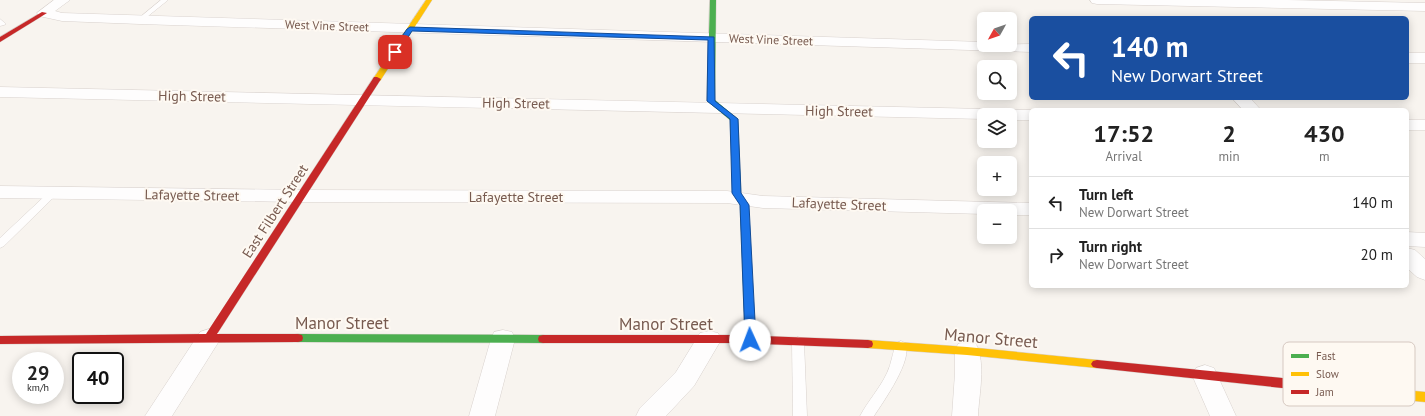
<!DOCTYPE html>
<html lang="en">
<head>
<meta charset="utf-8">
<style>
	body { margin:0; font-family:"PT Sans",sans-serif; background:#f2f2f2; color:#222; height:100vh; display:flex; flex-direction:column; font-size:15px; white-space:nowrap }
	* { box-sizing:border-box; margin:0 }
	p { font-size:13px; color:#767676 }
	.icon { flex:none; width:22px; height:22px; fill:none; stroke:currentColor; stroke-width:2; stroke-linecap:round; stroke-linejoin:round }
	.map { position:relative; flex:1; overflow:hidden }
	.side { position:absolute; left:1029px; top:108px; width:380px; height:180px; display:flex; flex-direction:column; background:#fff; border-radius:6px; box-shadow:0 2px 10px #0003 }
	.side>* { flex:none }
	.hud { position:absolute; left:1029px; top:16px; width:380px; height:84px; border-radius:6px; box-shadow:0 2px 10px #0003; background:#1a4fa0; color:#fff; overflow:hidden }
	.needle { width:26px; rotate:230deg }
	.fabs { position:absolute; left:977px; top:12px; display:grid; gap:8px }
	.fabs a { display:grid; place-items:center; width:40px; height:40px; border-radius:6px; background:#fff; box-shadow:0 2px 10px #0003; font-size:20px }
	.speed { position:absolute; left:12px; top:352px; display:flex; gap:8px; font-size:20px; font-weight:700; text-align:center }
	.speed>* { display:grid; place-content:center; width:52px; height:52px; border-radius:50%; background:#fff; box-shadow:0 2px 10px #0003; line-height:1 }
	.speed small { font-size:10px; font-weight:400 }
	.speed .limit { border:2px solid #111; border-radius:6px; background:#fff; color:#111 }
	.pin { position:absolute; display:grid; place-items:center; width:34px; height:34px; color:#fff; margin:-17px; border-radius:8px; box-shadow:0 2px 6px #0006 }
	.me { position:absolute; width:44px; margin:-22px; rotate:358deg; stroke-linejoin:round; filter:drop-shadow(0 0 3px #0008) }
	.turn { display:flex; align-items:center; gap:14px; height:84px; padding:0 16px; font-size:18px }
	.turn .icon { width:52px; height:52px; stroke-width:2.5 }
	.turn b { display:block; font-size:28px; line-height:34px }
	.eta { display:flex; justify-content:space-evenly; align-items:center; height:68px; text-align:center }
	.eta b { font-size:24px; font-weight:600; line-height:28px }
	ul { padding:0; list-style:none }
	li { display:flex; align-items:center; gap:12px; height:52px; padding:0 16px; border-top:1px solid #e0e0e0 }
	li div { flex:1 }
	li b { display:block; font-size:15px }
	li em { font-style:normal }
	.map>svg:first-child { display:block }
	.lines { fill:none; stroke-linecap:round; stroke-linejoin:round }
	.lane-casing { stroke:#d8d1cd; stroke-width:1 }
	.street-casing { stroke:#d8d1cd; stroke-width:1 }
	.fast-casing { stroke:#d8d0cb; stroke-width:1 }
	.slow-casing { stroke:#d8d0cb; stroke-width:1 }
	.jam-casing { stroke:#d8d0cb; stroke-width:1 }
	.lane { fill:#fefdfd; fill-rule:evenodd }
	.street { fill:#fefdfd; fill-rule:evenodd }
	.fast { fill:#4caf50; fill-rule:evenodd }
	.slow { fill:#ffc107; fill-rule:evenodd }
	.jam { fill:#c62828; fill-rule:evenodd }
	.route { fill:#1a73e8; stroke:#114b97 }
	.labels { text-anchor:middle; stroke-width:4; stroke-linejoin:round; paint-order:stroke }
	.far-street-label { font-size:12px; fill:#775a4f; stroke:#fef9f2 }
	.street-label { font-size:14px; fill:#775a4f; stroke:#fef9f2 }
	.near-street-label { font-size:17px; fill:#775a4f; stroke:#fef9f2 }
	.key { fill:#fef9f2; stroke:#d6c9c1; stroke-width:1 }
	.key-label { font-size:11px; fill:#775a4f }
</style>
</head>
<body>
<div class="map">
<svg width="1425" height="416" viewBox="0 0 1425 416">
	<rect width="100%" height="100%" fill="#f8f4ef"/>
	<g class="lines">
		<!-- lane casing -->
		<g class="lane-casing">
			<g id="lane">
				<path d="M161 0H168L142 21H138V19Z"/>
				<path d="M0 19 6 24 4 25 0 26Z"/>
				<path d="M53 190 56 191 58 193 56 195 4 246 0 248V238L50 191Z"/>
				<path d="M798 337 802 339 804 342 807 416H793L792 342 794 339Z"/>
				<path d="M901 341 905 343C914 359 883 402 874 416H860C868 401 880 388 887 373 892 363 892 352 897 343Z"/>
			</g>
		</g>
		<!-- street casing -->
		<g class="street-casing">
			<g id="street">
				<path d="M54 0H70L55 11 62 13 984 42V45L1031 44V52L140 24 62 21 39 16 37 13Z"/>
				<path d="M1090 0H1287L1425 3V11L1097 4 1092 3Z"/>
				<rect x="1407" y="53" width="18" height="10"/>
				<path d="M0 87 1031 110V120H1010V115H984V119L0 97Z"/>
				<path d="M1232 98H1250L1261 110H1243Z"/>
				<rect x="1407" y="120" width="18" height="10"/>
				<path d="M0 186 302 190 727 191 763 196 1031 203V215H1010V211H984V214L763 208 727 203 302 202 0 198Z"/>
				<path d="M1407 232 1425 233V247L1407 246Z"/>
				<path d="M1407 248 1415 250 1425 259V280L1417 277 1407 268Z"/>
				<path d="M209 329 218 332 221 338 172 416H145L200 332Z"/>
				<path d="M503 330 512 332 515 339 495 416H469L491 339 494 332Z"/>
				<path d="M709 331 718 333 721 340 694 386 666 416H636L640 408 676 372 700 333Z"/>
				<path d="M967 342 976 344C986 364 979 394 978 416H952L955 373V351L958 344Z"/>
				<path d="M1205 365 1214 368 1236 416H1210L1192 375 1196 368Z"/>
			</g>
		</g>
		<!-- fast casing -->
		<g class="fast-casing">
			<g id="fast">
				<path d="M710 0H716L715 100 738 119 741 193 748 205 755 340 754 343 750 344 746 343 745 340 740 205 733 193 730 120 707 101Z"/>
				<path d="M298 334 543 335 547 336 548 339 547 342 543 343 298 342 294 341 293 338 294 335Z"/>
			</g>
		</g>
		<!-- slow casing -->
		<g class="slow-casing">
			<g id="slow">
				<path d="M426 0H432L380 81H374L373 79Z"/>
				<path d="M868 340 967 347 1097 360 1101 361 1103 364 1101 367 1097 368 967 355 868 348 864 347 863 344 864 341Z"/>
				<path d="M1292 379 1425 392V402L1292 389 1288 387 1286 384 1288 381Z"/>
			</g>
		</g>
		<!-- jam casing -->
		<g class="jam-casing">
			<g id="jam">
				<path d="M42 12 47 13 0 42V37Z"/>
				<path d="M374 77H377L381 79 217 334H298L302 335 303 338 302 341 298 342 0 344V336L206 334Z"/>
				<path d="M543 335H735L868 340 872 341 873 344 872 347 868 348 735 343H543L539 342 538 339 539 336Z"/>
				<path d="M1097 360 1292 379 1296 381 1298 384 1296 387 1292 389 1097 368 1093 367 1091 364 1093 361Z"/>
			</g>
		</g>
		<!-- lane -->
		<use href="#lane" class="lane"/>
		<!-- street -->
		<use href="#street" class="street"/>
		<!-- fast -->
		<use href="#fast" class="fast"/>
		<!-- slow -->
		<use href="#slow" class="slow"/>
		<!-- jam -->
		<use href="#jam" class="jam"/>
	</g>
	<!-- route -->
	<path class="route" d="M410 27 714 37 715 101 738 119 741 193 749 205 756 340 754 343H746L745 340 740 205 732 193 730 119 707 101 708 40 412 31 397 54H392L391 52 407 29Z"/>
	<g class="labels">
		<!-- far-street labels -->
		<g class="far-street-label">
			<text transform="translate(327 26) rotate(2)" y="4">West Vine Street</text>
			<text transform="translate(771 40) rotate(2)" y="4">West Vine Street</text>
		</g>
		<!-- street labels -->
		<g class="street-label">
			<text transform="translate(192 96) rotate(1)" y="5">High Street</text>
			<text transform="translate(516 103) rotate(1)" y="5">High Street</text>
			<text transform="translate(839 111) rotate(1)" y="5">High Street</text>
			<text transform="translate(192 195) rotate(1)" y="5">Lafayette Street</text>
			<text x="516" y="202">Lafayette Street</text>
			<text transform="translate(839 204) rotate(2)" y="5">Lafayette Street</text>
			<text transform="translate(275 211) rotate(-57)" y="5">East Filbert Street</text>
		</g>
		<!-- near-street labels -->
		<g class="near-street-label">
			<text x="342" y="329">Manor Street</text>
			<text x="666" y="330">Manor Street</text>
			<text transform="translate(991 338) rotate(5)" y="6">Manor Street</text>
		</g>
	</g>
	<!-- legend -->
	<rect x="1283" y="342" width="132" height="64" rx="6" class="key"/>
	<rect x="1291" y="354" width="18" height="4" fill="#4caf50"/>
	<rect x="1291" y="372" width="18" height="4" fill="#ffc107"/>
	<rect x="1291" y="390" width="18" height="4" fill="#c62828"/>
	<g class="key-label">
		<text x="1316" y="360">Fast</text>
		<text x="1316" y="378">Slow</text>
		<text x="1316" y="396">Jam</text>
	</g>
</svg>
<div class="fabs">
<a><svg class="needle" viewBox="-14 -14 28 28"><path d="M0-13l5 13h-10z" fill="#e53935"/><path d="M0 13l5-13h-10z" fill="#767676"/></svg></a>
<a><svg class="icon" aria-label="search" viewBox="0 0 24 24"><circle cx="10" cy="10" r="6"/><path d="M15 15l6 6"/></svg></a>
<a><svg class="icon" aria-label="layers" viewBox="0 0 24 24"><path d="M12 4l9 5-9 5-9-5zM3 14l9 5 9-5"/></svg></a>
<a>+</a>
<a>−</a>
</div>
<div class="speed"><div>29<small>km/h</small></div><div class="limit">40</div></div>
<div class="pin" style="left:395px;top:52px;background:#d93025"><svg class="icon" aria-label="arrive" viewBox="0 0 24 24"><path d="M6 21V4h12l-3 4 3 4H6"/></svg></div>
<svg class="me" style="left:750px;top:340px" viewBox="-20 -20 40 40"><circle r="19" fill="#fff"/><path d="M0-13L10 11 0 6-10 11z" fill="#1a73e8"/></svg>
<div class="hud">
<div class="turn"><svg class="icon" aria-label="left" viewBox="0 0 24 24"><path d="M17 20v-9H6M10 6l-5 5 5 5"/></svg><div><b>140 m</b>New Dorwart Street</div></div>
</div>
<section class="side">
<div class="eta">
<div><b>17:52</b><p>Arrival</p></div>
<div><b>2</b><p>min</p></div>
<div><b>430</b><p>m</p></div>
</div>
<ul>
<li><svg class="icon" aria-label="left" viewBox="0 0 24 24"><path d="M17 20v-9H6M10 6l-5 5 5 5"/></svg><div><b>Turn left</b><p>New Dorwart Street</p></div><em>140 m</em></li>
<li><svg class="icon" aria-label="right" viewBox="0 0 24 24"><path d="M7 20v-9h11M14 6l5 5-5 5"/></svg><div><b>Turn right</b><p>New Dorwart Street</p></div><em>20 m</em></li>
</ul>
</section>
</div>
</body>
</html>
